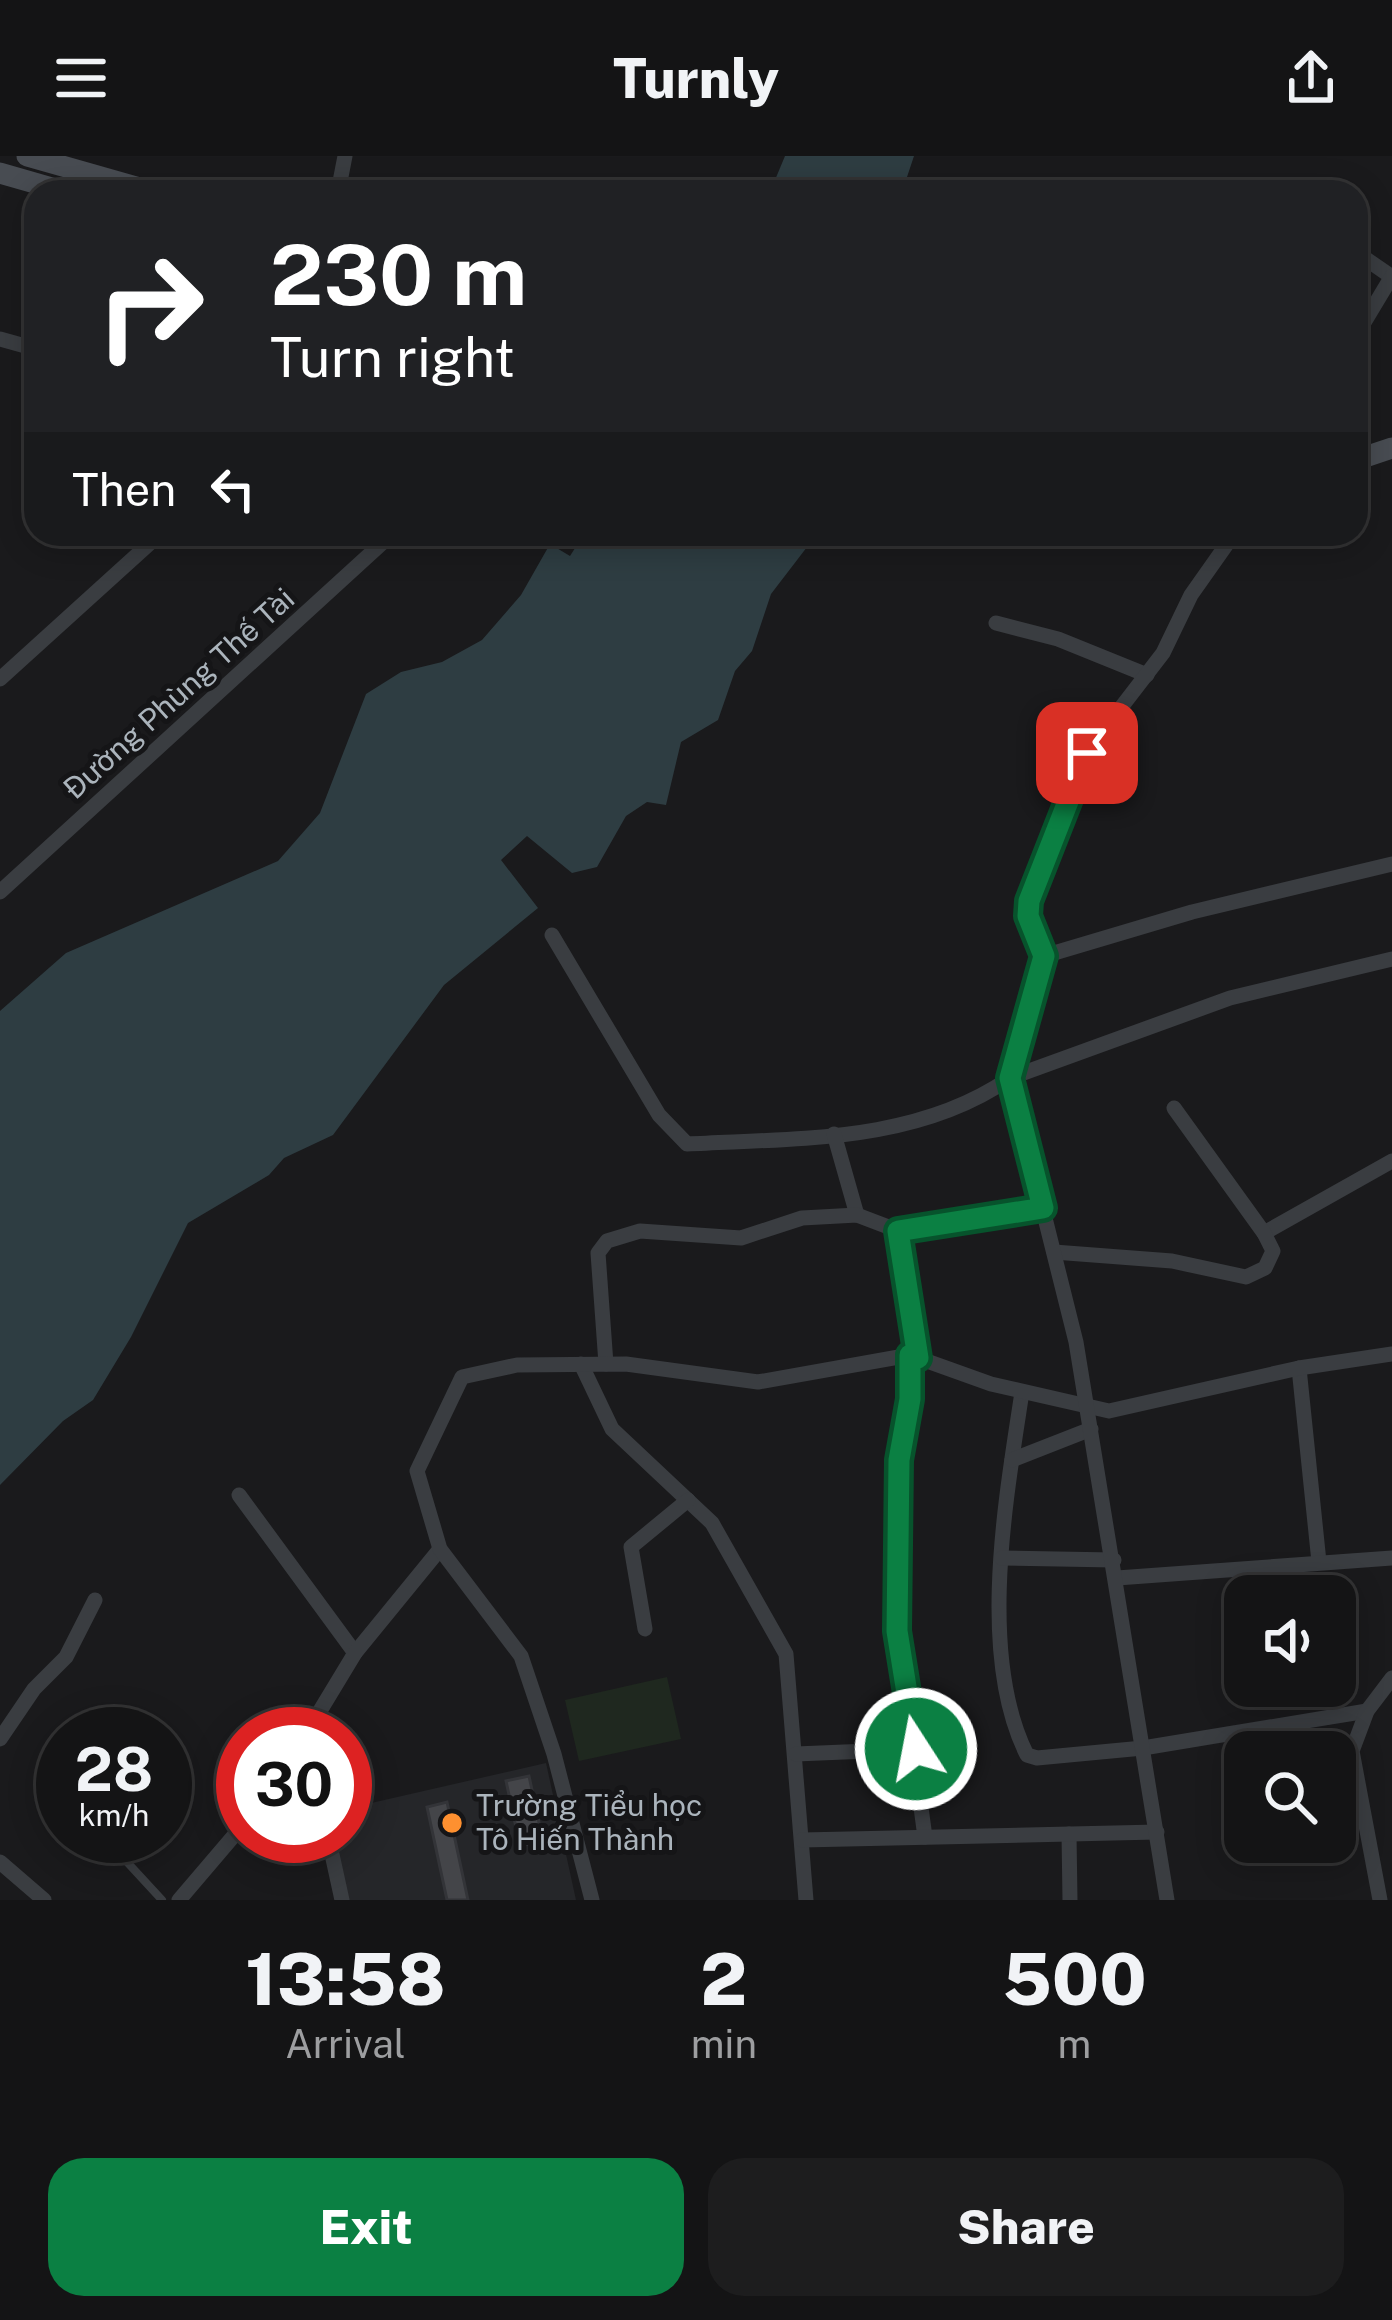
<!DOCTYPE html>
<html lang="en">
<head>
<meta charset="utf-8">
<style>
	body { margin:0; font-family:"Public Sans",sans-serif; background:#1d1d1e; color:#f1f3f6; height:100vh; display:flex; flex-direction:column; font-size:45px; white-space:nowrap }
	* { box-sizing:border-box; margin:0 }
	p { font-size:39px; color:#9d9ea0 }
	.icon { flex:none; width:66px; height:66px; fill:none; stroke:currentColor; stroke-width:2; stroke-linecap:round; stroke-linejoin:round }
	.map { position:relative; height:1744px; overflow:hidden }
	.drawer { display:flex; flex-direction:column; background:#141415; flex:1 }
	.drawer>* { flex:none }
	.banner { position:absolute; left:24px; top:24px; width:1344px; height:366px; border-radius:36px; box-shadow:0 6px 30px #0003,0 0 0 3px #333334; background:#202124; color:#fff; overflow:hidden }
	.fabs { position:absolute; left:1224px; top:1419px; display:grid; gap:24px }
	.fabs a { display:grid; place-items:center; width:132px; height:132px; border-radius:24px; background:#141415; box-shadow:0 6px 30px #0003,0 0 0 3px #333334; font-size:60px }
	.speed { position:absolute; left:36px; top:1551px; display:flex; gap:24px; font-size:60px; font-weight:700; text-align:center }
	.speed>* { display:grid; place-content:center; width:156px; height:156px; border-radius:50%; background:#141415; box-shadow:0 6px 30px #0003,0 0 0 3px #333334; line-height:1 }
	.speed small { font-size:30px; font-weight:400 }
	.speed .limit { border:18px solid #d22; background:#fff; color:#111 }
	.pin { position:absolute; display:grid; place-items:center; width:102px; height:102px; color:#fff; margin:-51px; border-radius:24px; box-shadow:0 6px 18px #0006 }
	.me { position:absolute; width:132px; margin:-66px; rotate:349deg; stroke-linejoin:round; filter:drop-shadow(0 0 9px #0008) }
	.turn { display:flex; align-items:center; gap:42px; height:252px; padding:0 48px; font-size:54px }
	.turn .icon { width:156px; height:156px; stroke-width:2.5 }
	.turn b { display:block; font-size:84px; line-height:102px }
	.then { display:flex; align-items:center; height:114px; padding:0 48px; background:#0003; gap:24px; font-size:45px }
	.eta { display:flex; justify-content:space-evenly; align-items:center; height:204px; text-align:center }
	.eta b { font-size:72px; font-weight:800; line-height:84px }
	.button { display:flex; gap:24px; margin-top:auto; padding:24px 48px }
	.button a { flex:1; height:138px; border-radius:36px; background:#0b8043; color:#fff; font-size:48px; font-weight:800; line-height:138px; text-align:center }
	.button a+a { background:#1d1d1e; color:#f1f3f6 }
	header { display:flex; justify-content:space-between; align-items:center; height:156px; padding:0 48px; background:#141415; font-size:54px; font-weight:800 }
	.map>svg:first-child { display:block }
	.built { fill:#252629 }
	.green { fill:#1f281f }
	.water { fill:#2e3d42 }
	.building { fill:#444549; stroke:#333438; stroke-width:3 }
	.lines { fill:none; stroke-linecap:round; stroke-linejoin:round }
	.lane { stroke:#3a3d41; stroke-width:8 }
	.street { stroke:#3a3d41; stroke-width:15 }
	.secondary { stroke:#484c52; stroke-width:21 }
	.route-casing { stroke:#07532c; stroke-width:30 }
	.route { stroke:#0b8043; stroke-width:21 }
	.poi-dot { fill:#fe9030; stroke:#151517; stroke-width:4.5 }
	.labels { text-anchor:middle; stroke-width:10; stroke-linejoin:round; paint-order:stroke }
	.street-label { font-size:30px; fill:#abb4bc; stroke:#151517 }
	.poi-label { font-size:30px; fill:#abb4bc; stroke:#151517; text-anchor:start }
</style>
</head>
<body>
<header><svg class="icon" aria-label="menu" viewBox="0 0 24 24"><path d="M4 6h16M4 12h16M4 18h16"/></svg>Turnly<svg class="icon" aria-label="share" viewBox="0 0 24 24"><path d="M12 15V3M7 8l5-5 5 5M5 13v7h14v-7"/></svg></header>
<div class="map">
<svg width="1392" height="1744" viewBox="0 0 1392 1744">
	<rect width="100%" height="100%" fill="#1a1a1c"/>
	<!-- built -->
	<path class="built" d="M546 1607 576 1744H345L331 1680H345V1653Z"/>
	<!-- green -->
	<path class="green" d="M667 1521 681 1583 579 1605 565 1544Z"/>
	<!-- water -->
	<g class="water">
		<path d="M785 0H914L902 36H770Z"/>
		<path d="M584 378H817L771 438 752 495 735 515 718 564 681 586 666 649 647 646 626 660 597 711 572 717 527 680 501 704 538 752 444 829 333 979 284 1002 269 1019 188 1067 131 1181 93 1244 63 1265 0 1329V855L66 797 278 705 320 657 366 538 401 516 442 506 482 484 521 439 550 388 570 400Z"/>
	</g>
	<!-- building -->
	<g class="building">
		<path d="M529 1620 543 1685 520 1690 506 1625Z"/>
		<path d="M447 1646 468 1744H447L427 1651Z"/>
	</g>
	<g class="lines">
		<!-- lane -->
		<path class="lane" d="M103 1680 162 1744"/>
		<!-- street -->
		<g class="street">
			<path d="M338 36 345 0"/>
			<path d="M1356 96 1392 121"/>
			<path d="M1356 180 1392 120"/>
			<path d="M0 183 36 193"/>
			<path d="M996 467 1058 483 1147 519"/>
			<path d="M0 523 160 378"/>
			<path d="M0 736 392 378"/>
			<path d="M552 779 659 959 687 988C798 982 916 987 1010 922L1230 842 1392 803"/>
			<path d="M1044 800 1192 756 1392 708"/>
			<path d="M834 978 857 1059"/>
			<path d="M899 1075 918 1202"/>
			<path d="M1264 1077 1392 1005"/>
			<path d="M1054 1096 1172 1105 1246 1121 1265 1112 1273 1095 1264 1077 1174 952"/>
			<path d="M910 1199V1243L899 1304 897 1475 925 1681"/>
			<path d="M581 1208 612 1273 712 1367 786 1498 806 1744"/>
			<path d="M606 1208 598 1097 607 1085 640 1075 741 1082 802 1062 857 1059 899 1075 1043 1053"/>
			<path d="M1299 1212 1319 1406"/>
			<path d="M1022 1236C1006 1342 977 1499 1027 1599L1037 1602 1143 1592 1367 1555"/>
			<path d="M1012 1304 1091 1273"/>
			<path d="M239 1339 355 1497"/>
			<path d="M1002 1402 1114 1404"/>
			<path d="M1117 1422 1392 1402"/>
			<path d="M645 1473 631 1391 688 1344"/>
			<path d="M306 1578 355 1497 440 1393"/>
			<path d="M0 1583 34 1533 66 1501 95 1444"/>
			<path d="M796 1598 916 1593"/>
			<path d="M1069 1678 1070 1744"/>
			<path d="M328 1680 342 1744"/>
			<path d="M802 1684 1157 1676"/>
			<path d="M0 1706 44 1744"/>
			<path d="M179 1744 243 1669"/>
			<path d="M592 1744 554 1598 521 1500 440 1393 417 1315 462 1221 517 1209 626 1208 758 1226 910 1199 991 1228 1109 1255 1299 1212 1392 1198"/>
			<path d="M1167 1744 1076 1186 1010 922 1044 800 1028 760 1029 745 1086 597 1163 497 1191 439 1234 378"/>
			<path d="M1380 1744 1352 1595 1367 1555 1392 1522"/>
		</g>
		<!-- secondary -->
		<g class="secondary">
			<path d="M27 0 154 36"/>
			<path d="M0 17 66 36"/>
			<path d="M1356 304 1392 292"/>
		</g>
	</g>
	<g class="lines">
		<!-- route casing -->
		<g class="route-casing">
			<path id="route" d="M916 1593 897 1475 899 1304 910 1243V1199L918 1202 898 1075 1043 1052 1010 922 1044 800 1028 760 1029 745 1087 597"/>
		</g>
		<!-- route -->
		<use href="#route" class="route"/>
	</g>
	<!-- markers -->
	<circle class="poi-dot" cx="452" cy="1667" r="12"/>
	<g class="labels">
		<!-- street labels -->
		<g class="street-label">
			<text transform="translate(179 538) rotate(-42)" y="10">Đường Phùng Thế Tài</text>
		</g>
		<!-- poi labels -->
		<g class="poi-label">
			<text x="476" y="1660">Trường Tiểu học<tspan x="476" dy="34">Tô Hiến Thành</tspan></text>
		</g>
	</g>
</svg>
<div class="fabs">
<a><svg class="icon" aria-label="sound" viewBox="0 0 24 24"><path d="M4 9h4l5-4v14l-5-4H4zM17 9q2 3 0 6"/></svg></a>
<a><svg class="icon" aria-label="search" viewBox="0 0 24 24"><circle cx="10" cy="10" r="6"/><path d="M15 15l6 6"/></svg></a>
</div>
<div class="speed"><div>28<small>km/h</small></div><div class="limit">30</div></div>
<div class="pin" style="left:1087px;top:597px;background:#d93025"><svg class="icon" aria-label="arrive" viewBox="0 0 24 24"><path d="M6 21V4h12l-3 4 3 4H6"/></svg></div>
<svg class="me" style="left:916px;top:1593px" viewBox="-20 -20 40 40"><circle r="17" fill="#0b8043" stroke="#fff" stroke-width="3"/><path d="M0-11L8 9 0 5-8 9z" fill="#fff"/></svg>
<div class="banner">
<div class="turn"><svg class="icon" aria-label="right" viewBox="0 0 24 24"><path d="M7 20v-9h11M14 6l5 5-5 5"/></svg><div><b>230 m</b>Turn right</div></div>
<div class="then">Then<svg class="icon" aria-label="left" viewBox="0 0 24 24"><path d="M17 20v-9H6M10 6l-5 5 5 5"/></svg></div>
</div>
</div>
<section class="drawer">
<div class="eta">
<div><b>13:58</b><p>Arrival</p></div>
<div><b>2</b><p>min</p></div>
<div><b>500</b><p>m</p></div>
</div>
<div class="button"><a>Exit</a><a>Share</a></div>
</section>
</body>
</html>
